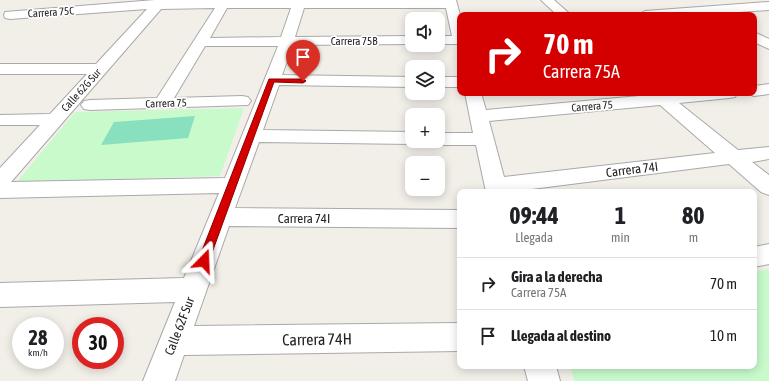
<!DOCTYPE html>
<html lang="es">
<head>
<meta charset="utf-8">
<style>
	body { margin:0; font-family:"Asap Condensed",sans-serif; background:#f6f6f6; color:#202124; height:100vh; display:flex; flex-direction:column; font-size:15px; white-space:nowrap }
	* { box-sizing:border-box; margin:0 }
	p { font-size:13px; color:#757577 }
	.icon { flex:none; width:22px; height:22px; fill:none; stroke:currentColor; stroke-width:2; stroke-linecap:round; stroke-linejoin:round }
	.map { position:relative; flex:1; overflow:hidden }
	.drawer { position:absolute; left:457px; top:189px; width:300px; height:180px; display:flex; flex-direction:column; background:#fff; border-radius:8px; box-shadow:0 2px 10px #0003 }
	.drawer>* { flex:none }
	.guide { position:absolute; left:457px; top:12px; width:300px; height:84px; border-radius:8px; box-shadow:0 2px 10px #0003; background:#d40000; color:#fff; overflow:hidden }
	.tools { position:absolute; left:405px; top:12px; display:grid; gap:8px }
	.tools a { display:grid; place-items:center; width:40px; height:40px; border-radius:8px; background:#fff; box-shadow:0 2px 10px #0003; font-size:20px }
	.speed { position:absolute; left:12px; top:317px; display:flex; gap:8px; font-size:20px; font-weight:700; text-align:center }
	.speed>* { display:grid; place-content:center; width:52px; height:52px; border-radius:50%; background:#fff; box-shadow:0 2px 10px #0003; line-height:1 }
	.speed small { font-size:10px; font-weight:400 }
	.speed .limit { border:6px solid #d22; background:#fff; color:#111 }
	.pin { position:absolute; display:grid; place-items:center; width:34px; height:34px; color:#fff; margin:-41px -17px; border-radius:50% 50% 50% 0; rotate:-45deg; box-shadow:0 0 4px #0007 }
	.pin .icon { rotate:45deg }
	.me { position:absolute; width:44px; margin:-22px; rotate:21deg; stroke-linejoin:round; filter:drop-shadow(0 0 3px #0008) }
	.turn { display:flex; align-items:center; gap:14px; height:84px; padding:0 20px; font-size:18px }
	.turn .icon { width:52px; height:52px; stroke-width:2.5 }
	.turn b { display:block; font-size:28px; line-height:34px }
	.eta { display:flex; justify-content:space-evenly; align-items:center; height:68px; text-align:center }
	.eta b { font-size:24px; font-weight:700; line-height:28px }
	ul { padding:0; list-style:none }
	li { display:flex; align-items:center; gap:12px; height:52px; padding:0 20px; border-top:1px solid #e0e0e0 }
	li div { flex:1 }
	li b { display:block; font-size:15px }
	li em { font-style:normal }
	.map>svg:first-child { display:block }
	.park { fill:#c8facc }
	.pitch { fill:#88e0be }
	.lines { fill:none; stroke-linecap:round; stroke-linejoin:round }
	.minor-casing { stroke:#a9a9a9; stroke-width:2 }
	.minor { fill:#fff; fill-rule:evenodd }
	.route { fill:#d40000; stroke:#8a0000 }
	.labels { text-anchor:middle; stroke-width:3.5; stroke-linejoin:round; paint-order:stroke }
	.far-street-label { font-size:11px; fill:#222; stroke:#fff }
	.street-label { font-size:13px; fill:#222; stroke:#fff }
	.near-street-label { font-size:16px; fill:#222; stroke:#fff }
</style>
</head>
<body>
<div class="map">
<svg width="769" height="381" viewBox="0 0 769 381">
	<rect width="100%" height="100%" fill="#f2efe9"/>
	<!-- park -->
	<g class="park">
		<path d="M244 108 220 176 17 182 75 112Z"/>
		<path d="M769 269V381H574L570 366H754V272Z"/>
	</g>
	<!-- pitch -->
	<path class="pitch" d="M195 116 188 138 101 145 114 122Z"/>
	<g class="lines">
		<!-- minor casing -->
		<g class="minor-casing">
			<g id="minor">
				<path d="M155 0H456L460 15V44H438V36H452L446 8H304L295 37 412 36V44L293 45 282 75 412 77V87L279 85 263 130 412 132V141H420L412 144 259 142 235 208 460 210V228L229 226 194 326 460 323V351L184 355 175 381H143L175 302 0 307V283L184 278 219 193 0 198V168L40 125H0V115L50 114 87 74H0V64H96L147 9 10 19 5 18 4 15 5 12ZM215 8 157 98 90 100 84 101 81 105 84 109 90 110 248 105 251 101 248 97 242 96 174 98 205 46H278L225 178 11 182 161 9ZM227 8H291L281 37 210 38Z"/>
				<path d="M541 0H554L571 15H557Z"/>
				<path d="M769 2V10L697 15H639L645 11Z"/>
				<path d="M754 32 769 39V49L754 42Z"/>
				<rect x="438" y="77" width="22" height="10"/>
				<path d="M769 84V94L754 96 747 93H754V86Z"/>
				<path d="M465 93H481L486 110 650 95V93H737L735 97 729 98 679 103 738 150 769 147V159L752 162 769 175V195L761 192 729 164 508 192H486L476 145H438L430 141H438V133H473ZM660 105 715 153 504 177 489 121Z"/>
				<path d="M769 244V264L754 267V247Z"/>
				<path d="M524 366H556L560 381H528Z"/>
			</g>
		</g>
		<!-- minor -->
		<use href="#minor" class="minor"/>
	</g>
	<!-- route -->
	<path class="route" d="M269 79H303L306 81 303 83 274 82 209 261 207 264H200L198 261Z"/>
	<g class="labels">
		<!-- far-street labels -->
		<g class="far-street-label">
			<text transform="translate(51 12) rotate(-4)" y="4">Carrera 75C</text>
			<text x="354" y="45">Carrera 75B</text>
			<text transform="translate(81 90) rotate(-48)" y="4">Calle 62G Sur</text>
			<text transform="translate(166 103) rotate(-2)" y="4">Carrera 75</text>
			<text transform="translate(592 106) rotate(-5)" y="4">Carrera 75</text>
		</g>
		<!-- street labels -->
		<g class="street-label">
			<text transform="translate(632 169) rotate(-7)" y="5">Carrera 74I</text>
			<text x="304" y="223">Carrera 74I</text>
			<text transform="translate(179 326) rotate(-69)" y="5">Calle 62F Sur</text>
		</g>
		<!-- near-street labels -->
		<g class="near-street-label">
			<text transform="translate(317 339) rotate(-1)" y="6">Carrera 74H</text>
		</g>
	</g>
</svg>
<div class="tools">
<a><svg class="icon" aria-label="sound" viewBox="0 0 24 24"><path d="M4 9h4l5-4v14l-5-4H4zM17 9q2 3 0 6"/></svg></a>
<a><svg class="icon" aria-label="layers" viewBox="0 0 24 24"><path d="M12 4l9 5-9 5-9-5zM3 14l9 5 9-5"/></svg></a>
<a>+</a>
<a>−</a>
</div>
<div class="speed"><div>28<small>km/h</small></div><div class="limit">30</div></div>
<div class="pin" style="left:303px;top:81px;background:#d93025"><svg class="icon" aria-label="arrive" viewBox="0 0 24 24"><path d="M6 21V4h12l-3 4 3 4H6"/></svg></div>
<svg class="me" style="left:204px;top:261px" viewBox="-20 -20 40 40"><path d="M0-17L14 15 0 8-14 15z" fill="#d40000" stroke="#fff" stroke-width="4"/></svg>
<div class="guide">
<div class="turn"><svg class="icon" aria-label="right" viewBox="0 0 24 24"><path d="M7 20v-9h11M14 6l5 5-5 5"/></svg><div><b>70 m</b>Carrera 75A</div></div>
</div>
<section class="drawer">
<div class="eta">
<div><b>09:44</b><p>Llegada</p></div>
<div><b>1</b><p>min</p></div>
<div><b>80</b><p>m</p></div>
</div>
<ul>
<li><svg class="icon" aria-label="right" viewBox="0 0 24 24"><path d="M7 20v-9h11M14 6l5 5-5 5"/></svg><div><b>Gira a la derecha</b><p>Carrera 75A</p></div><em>70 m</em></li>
<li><svg class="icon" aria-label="arrive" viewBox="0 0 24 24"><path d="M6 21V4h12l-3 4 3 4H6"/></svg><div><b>Llegada al destino</b></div><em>10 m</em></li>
</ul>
</section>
</div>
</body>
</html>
